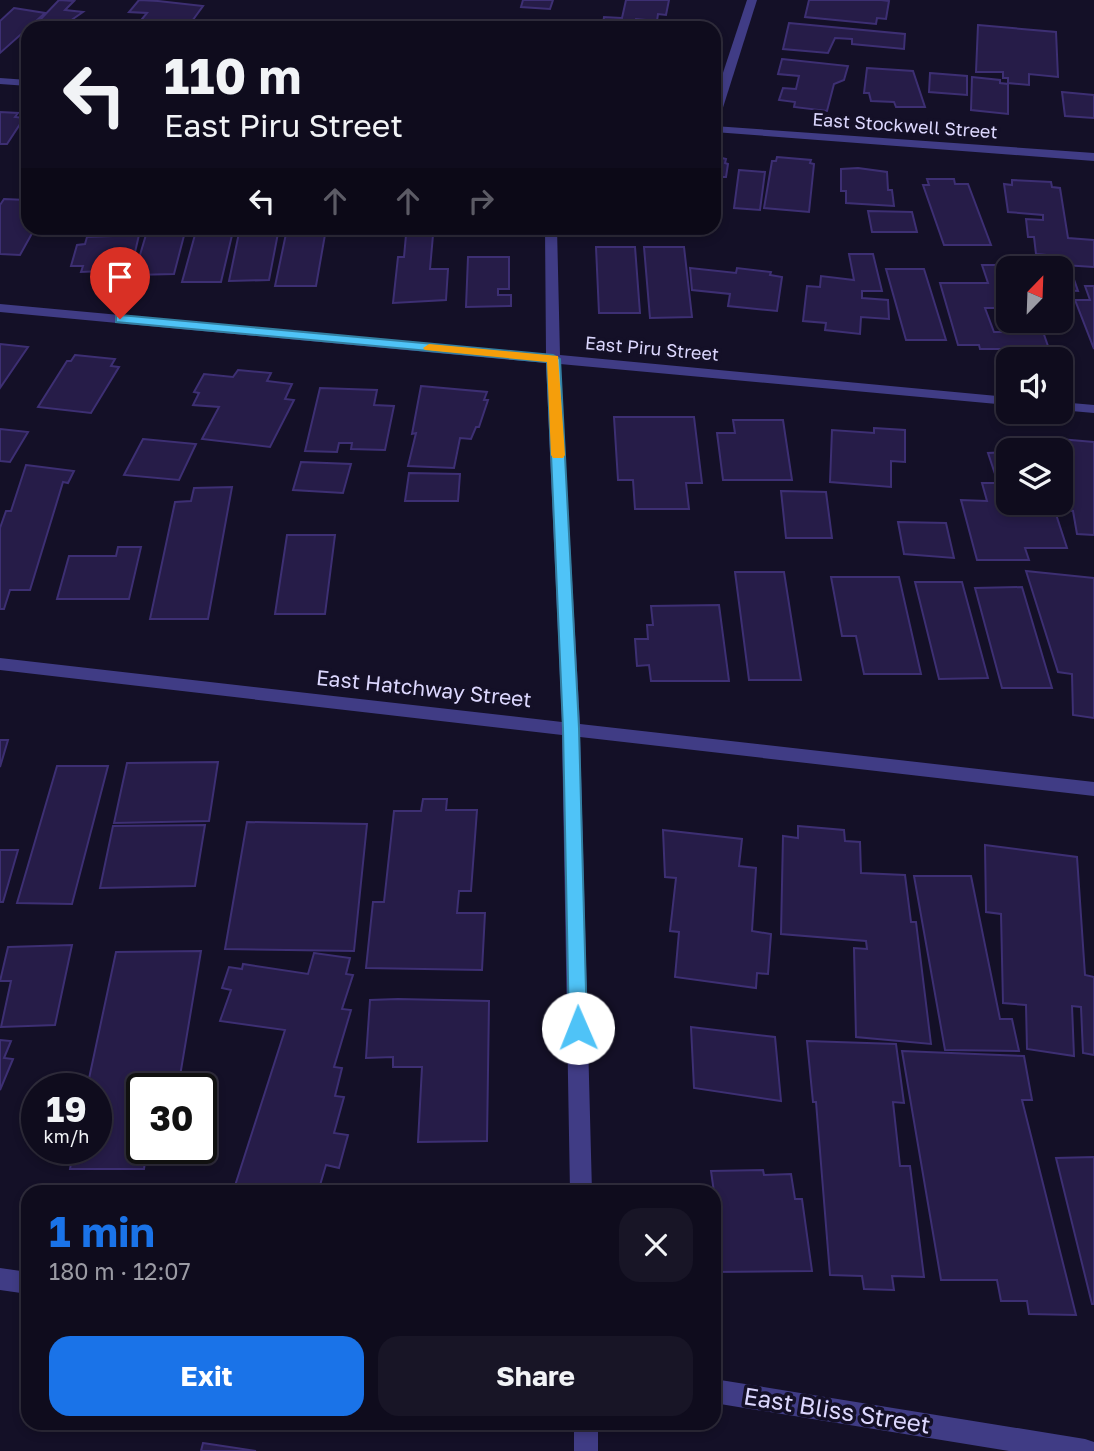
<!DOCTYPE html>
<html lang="en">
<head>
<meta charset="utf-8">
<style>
	body { margin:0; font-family:"Golos Text",sans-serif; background:#181526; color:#f1f3f6; height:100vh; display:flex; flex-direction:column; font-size:26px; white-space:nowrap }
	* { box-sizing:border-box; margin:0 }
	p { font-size:23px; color:#9b9ba4 }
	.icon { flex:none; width:38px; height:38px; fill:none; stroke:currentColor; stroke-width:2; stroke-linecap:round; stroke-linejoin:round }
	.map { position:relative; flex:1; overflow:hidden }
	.side { position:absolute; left:21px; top:1185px; width:700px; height:245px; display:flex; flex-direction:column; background:#0f0c1d; border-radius:21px; box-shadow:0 4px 10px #0003,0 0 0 2px #2f2c3b }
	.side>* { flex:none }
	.guide { position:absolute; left:21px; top:21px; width:700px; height:214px; border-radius:21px; box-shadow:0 4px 10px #0003,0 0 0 2px #2f2c3b; background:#0f0c1d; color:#f1f3f6; overflow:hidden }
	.needle { width:46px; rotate:23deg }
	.tools { position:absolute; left:996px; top:256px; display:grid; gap:14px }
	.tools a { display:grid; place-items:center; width:77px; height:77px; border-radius:14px; background:#0f0c1d; box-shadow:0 4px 10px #0003,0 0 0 2px #2f2c3b; font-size:35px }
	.speed { position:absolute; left:21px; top:1073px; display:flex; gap:14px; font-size:35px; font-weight:700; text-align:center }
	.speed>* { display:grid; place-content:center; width:91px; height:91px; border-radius:50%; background:#0f0c1d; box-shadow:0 4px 10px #0003,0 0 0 2px #2f2c3b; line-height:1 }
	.speed small { font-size:18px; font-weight:400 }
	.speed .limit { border:4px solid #111; border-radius:10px; background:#fff; color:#111 }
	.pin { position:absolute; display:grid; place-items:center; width:60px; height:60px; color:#fff; margin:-72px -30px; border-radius:50% 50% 50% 0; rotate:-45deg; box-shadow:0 0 7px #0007 }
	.pin .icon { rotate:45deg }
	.me { position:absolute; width:77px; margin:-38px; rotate:359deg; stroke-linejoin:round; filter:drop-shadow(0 0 5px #0008) }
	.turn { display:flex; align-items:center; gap:24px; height:147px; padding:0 28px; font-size:32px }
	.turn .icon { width:91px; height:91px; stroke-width:2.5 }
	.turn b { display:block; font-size:49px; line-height:60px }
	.lanes { display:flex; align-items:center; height:66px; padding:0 28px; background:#0003; justify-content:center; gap:35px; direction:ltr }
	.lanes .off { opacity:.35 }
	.round { display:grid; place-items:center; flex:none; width:74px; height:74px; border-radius:21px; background:#181526 }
	.head { display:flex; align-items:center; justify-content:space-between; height:119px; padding:0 28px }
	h1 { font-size:42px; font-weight:700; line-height:52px; color:#1a73e8 }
	.cta { display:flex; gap:14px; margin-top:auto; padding:14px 28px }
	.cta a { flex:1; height:80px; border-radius:21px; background:#1a73e8; color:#fff; font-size:28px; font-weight:700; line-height:80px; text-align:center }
	.cta a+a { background:#181526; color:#f1f3f6 }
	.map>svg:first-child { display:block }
	.building { fill:#261c48; stroke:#3d2f73; stroke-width:2 }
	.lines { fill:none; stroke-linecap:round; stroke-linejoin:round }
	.minor { fill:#403c85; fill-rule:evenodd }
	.tertiary { fill:#403c85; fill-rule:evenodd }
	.route { fill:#4fc3f7; stroke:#337fa1; stroke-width:2 }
	.slow { fill:#f59e0b }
	.labels { text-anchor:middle; stroke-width:7; stroke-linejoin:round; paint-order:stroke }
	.far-street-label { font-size:18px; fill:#dcd7fe; stroke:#141027 }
	.street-label { font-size:21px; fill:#dcd7fe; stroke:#141027 }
	.near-street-label { font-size:24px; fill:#dcd7fe; stroke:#141027 }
</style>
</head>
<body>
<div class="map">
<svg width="1094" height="1451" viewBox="0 0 1094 1451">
	<rect width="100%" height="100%" fill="#141027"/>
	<!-- building -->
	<g class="building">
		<path d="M59 0 74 1 65 10 83 12 70 21 98 24 94 28H52L35 25Z"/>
		<path d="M139 0 158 1 203 6 187 28 138 24 147 13 129 12Z"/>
		<path d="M523 0H553L550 9 521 7Z"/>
		<path d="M626 0H669L666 15 658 14 657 21 636 19 634 26 603 24 604 17 622 18Z"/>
		<path d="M809 0H881L889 1 886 19 877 18 876 24 805 17Z"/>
		<path d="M14 8 45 13 0 53V21Z"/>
		<path d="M216 20 241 22 238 28H211Z"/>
		<path d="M287 21 323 24 321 27 339 28H282Z"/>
		<path d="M381 22 423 25 421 28H378Z"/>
		<path d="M789 23 905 34 904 49 852 44V39L835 38 828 53 783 49Z"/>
		<path d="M978 25 1056 32 1058 77 1029 74V85L1008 83V78H1003V72H976Z"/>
		<path d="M782 59 848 66 844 80 834 84 827 111 794 107 795 102 779 100 783 88 796 89 799 76 778 74Z"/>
		<path d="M867 68 913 71 925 107H896L894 102 871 101 869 93H864Z"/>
		<path d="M930 73 967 76V95L929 92Z"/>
		<path d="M972 77 1000 80V83L1008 84V114L971 110Z"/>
		<path d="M1062 92 1094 95V118L1065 116Z"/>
		<path d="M0 112 18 113 15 117 24 118 7 144H0Z"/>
		<path d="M714 156 726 159 725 163 728 164 726 177H717L715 190Z"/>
		<path d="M777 157 811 160 810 163 814 164 809 212 764 208 772 161H776Z"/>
		<path d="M858 168 887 172 888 190H892L894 206 846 203V191H841V169Z"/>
		<path d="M739 170 765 172 760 210 734 208Z"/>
		<path d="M927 179H954L955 184H968L991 245H944L923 185H929Z"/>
		<path d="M1012 180 1051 182 1052 187 1060 188 1068 238 1094 240V267L1048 264 1046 255 1036 254 1034 237H1028L1026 219 1043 220V215L1008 212 1004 184 1012 185Z"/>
		<path d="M4 199 26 200 28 228H35L20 255 0 254V205Z"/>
		<path d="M868 211 912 212 917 232H872Z"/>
		<path d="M148 228H186L174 274 134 275Z"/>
		<path d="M200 228H231L230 231H233L221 282H182L196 231H199Z"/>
		<path d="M240 228H279L269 280 229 281Z"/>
		<path d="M287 229H326L316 286H275Z"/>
		<path d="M139 235 132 265 104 266 103 271 81 272 83 266H71L77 245 85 244 87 237Z"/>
		<path d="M406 235H433L430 269H448L446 300 393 303 398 257H404Z"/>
		<path d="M596 247H635L640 313H599Z"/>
		<path d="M644 247H684L692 317 650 318Z"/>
		<path d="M849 254H873L882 291H862V298L888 300 889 319 861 317 860 334 825 330 826 323 803 321 807 286 820 287 821 276 854 280Z"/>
		<path d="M468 257H509V289H498V295H511V306L466 307Z"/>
		<path d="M982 265H1021L1022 268H1008V308H985L994 332H1004L999 318H1008L1017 323H1040L1049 349H980L979 345H958L940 283H988Z"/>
		<path d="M690 268 736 273 737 268 771 272 770 275 782 277 777 311 728 306 730 294 692 290Z"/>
		<path d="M1060 268H1070L1078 291 1060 290Z"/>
		<path d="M886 269H924L946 340H906Z"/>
		<path d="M1085 286H1094V349L1075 300H1090Z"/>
		<path d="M0 344 28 347 0 388Z"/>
		<path d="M75 355 115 359 111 366 119 367 91 413 38 407 67 361H71Z"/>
		<path d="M238 370 271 373 267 381 292 384 285 399 294 400 270 447 202 439 219 407 193 405 199 393 194 392 204 374 233 377Z"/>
		<path d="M421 386 487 392 484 400H488L479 427H476L471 439 460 438 454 468 408 466 416 433 412 434Z"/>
		<path d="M320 388 377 390 374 405 394 406 385 450 351 449 352 443H339L337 452 305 451Z"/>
		<path d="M614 417H694L702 483H686L689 509H635L633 480H618Z"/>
		<path d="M733 420H783L792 480H723L717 433H735Z"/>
		<path d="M874 428 905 430V462L891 461V487L830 482 832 430 874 433Z"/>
		<path d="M0 429 28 432 10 462 0 461Z"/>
		<path d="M1048 438 1094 442V535L1077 534 1073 511 1066 510 1060 482V450H1050Z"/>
		<path d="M143 439 196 444 179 480 124 475Z"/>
		<path d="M1008 452V502H1052L1067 548H1025L1029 560H977L961 500 987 501 982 483H998L988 453Z"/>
		<path d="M301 462 351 464 343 493 293 490Z"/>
		<path d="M26 465 74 471 68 483 63 482 30 590H10L4 609H0V528L6 511H11Z"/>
		<path d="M409 473 460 474 458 501H405Z"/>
		<path d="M232 487 208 619H150L175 502 191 501 194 488Z"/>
		<path d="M781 491 826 492 832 538H786Z"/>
		<path d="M898 522 946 523 954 558 904 554Z"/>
		<path d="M287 535H335L325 614H275Z"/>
		<path d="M118 547H141L129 599H57L69 556H116Z"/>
		<path d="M1026 571 1094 578V718L1073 715 1072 674 1058 672Z"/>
		<path d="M735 572H784L801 680H749Z"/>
		<path d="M831 577H899L921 674H864L856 636H842Z"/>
		<path d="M915 582H962L988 678 939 679Z"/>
		<path d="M1022 587 1052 688H1002L975 588Z"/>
		<path d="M719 605 729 681H651L649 665 637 666 635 639H648L647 625H653L651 606Z"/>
		<path d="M0 740H8L0 767Z"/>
		<path d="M218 762 209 821 114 823 127 763Z"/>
		<path d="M57 766H108L72 904 17 903Z"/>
		<path d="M423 799H447L446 810H477L471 891H459L457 913H485L482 970 366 968 373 902H384L394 811H421Z"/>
		<path d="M247 822 367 824 354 951 225 949Z"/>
		<path d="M205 825 195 886 100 888 113 826Z"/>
		<path d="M798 826 844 830 845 841 860 842 861 873 905 875 911 922H916L931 1044 856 1037 854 948 867 949 866 941 781 934 783 836 798 838Z"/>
		<path d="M663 830 742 839 739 866 756 868 752 931 771 934 768 974 757 973 756 988 675 977 679 932 670 931 676 878 665 877Z"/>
		<path d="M985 845 1077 857 1085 975 1094 977V1055L1083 1053 1081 1007 1072 1006 1074 1056 1027 1049 1026 1005 1003 1003 1001 914 986 912Z"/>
		<path d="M0 850H18L3 902H0Z"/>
		<path d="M914 876H971L1000 1019H1012L1019 1051 945 1050Z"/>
		<path d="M72 945 55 1025 1 1027 11 981H0L8 947Z"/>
		<path d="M201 951 178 1088H142V1148H147L144 1169H70L74 1148H96V1088H87L116 952Z"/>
		<path d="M314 953 350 958 346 974 353 975 342 1009 351 1010 334 1067 342 1068 335 1096 344 1097 334 1133 348 1135 339 1168 326 1165 318 1192H233L285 1030 220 1021 231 990 222 988 229 967 242 969 243 964 308 974Z"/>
		<path d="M398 999 489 1001 487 1141 418 1142 422 1067H393V1057L366 1058 370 1000Z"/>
		<path d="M691 1027 775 1037 781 1101 694 1088Z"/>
		<path d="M0 1040 11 1041 4 1058 13 1059 0 1090Z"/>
		<path d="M807 1041 896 1044 904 1103 893 1102 900 1166H910L924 1277 892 1276 894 1290 864 1289 862 1276 830 1275 816 1102H813Z"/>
		<path d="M902 1051 1024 1056 1032 1100H1022L1076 1315 1029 1314 1027 1301H1001L997 1280H941Z"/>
		<path d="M1094 1157V1304H1092L1056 1158Z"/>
		<path d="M763 1170 764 1175 791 1174 795 1199H802L812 1271 714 1272V1192L711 1171Z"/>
		<path d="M203 1443 256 1451H201Z"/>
	</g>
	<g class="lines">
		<!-- minor -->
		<g class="minor">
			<path d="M747 0H757L720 117 714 120V100Z"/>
			<path d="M545 228H557L560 355 1008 397V405L560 364 580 724 1094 782V796L580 737 592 1192H570L562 735 0 670V658L562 722 546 363 0 312V304L546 354Z"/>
			<path d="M1060 402 1094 405V413L1060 410Z"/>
			<path d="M0 1268 28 1272V1294L0 1290Z"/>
			<path d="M714 1379 1085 1439 1094 1442V1451H1009L714 1403Z"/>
			<rect x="574" y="1423" width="24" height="28"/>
		</g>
		<!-- tertiary -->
		<g class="tertiary">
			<path d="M0 78 28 80V86L0 84Z"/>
			<path d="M714 126 1094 153V161L714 132Z"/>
		</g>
	</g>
	<!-- route -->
	<path class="route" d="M120 315 553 355 560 359 579 728 587 1028 584 1034 578 1036 571 1034 569 1028 563 728 547 362 116 322V316Z"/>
	<!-- slow -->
	<path class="slow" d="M429 344 558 356 565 455 563 458H553L551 455 547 362 425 350 423 348Z"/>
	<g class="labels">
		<!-- far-street labels -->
		<g class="far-street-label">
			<text transform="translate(905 126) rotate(4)" y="6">East Stockwell Street</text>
			<text transform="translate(652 349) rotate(5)" y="6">East Piru Street</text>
		</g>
		<!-- street labels -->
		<g class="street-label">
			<text transform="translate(424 689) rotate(6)" y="7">East Hatchway Street</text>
		</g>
		<!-- near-street labels -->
		<g class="near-street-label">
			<text transform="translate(837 1411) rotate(9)" y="8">East Bliss Street</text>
		</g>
	</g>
</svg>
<div class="tools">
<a><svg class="needle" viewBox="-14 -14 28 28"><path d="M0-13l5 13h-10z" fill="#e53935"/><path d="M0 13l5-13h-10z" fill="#9b9ba4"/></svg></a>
<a><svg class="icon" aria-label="sound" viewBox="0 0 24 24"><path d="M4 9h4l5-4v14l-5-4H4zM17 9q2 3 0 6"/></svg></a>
<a><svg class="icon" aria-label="layers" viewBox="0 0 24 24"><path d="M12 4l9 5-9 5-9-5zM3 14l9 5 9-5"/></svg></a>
</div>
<div class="speed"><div>19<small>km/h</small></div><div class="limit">30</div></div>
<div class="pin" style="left:120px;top:319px;background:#d93025"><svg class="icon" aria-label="arrive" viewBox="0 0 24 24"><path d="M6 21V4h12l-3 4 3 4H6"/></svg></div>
<svg class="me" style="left:578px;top:1028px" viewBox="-20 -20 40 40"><circle r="19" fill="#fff"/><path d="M0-13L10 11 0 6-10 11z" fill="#4fc3f7"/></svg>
<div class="guide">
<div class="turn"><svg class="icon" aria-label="left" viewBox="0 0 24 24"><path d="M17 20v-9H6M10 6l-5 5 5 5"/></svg><div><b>110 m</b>East Piru Street</div></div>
<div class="lanes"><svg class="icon" aria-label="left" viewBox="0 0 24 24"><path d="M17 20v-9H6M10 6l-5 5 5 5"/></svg><svg class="icon off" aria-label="ahead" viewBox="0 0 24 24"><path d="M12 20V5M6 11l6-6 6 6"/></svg><svg class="icon off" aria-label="ahead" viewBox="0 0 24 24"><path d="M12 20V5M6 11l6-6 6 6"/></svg><svg class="icon off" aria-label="right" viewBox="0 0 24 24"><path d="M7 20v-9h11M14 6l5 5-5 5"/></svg></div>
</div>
<section class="side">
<div class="head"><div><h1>1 min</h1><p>180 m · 12:07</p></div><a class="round"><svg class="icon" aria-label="close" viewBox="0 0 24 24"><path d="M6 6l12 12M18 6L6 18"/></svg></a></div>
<div class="cta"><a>Exit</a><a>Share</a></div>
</section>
</div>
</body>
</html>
